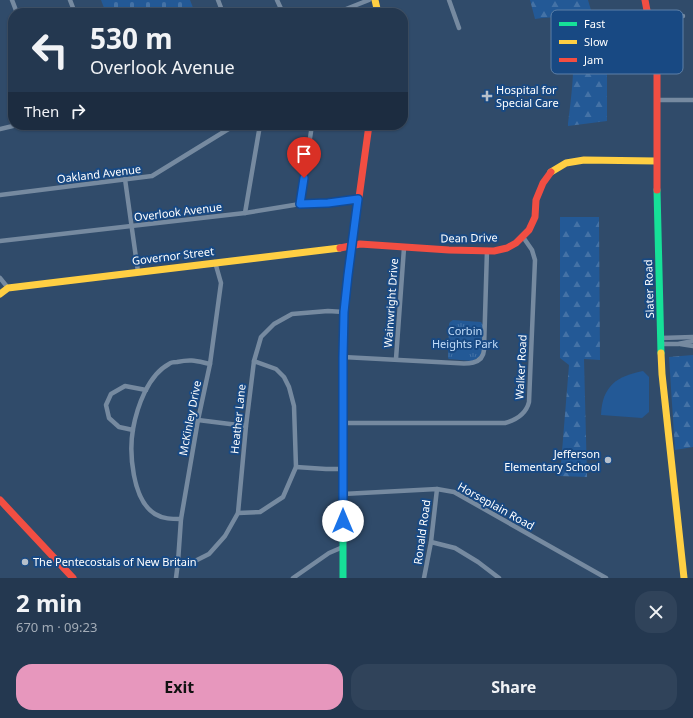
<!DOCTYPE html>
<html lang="en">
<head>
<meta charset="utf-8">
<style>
	body { margin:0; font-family:"Noto Sans",sans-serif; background:#30435a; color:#f1f3f6; height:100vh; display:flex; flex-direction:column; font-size:15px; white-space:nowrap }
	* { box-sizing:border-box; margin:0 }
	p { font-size:13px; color:#a3acb7 }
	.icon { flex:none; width:22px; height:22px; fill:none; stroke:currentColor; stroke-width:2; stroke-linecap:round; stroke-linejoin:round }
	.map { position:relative; height:578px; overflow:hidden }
	.details { display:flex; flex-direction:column; background:#243850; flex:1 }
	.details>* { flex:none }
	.hud { position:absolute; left:8px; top:8px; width:400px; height:122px; border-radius:16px; box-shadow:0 1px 3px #0004,0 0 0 1px #415267; background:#243850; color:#f1f3f6; overflow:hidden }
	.pin { position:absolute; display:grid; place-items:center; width:34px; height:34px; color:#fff; margin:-41px -17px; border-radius:50% 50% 50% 0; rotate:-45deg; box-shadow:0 0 4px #0007 }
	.pin .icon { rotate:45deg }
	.me { position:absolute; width:44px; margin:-22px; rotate:0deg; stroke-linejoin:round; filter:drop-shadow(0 0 3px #0008) }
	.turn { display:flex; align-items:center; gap:14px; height:84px; padding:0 16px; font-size:18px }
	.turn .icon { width:52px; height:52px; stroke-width:2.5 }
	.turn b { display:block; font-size:28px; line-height:34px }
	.then { display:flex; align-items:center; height:38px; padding:0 16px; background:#0003; gap:8px; font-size:15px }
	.round { display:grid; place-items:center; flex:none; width:42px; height:42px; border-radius:16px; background:#30435a }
	.headline { display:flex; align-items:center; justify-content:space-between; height:68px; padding:0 16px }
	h1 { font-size:24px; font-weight:700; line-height:30px }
	.action { display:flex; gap:8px; margin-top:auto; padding:8px 16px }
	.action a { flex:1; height:46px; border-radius:16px; background:#e797bd; color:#111; font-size:16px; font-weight:700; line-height:46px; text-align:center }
	.action a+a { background:#30435a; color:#f1f3f6 }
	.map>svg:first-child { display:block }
	.forest { fill:url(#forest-firs) }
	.cemetery { fill:url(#cemetery-stones) }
	.park { fill:url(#park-tufts) }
	.pitch { fill:#235996 }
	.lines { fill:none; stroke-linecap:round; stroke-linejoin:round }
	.street { stroke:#768aa0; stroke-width:4.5 }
	.fast { stroke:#16e098; stroke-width:7 }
	.slow { stroke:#ffcf43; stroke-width:7 }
	.jam { stroke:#f24e42; stroke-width:7 }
	.route-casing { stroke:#114b97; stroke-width:10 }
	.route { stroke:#1a73e8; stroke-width:7 }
	.poi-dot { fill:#b7c0cb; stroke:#184983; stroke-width:1.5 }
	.labels { text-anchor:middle; stroke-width:4; stroke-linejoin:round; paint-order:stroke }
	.poi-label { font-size:11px; fill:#fff; stroke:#184983; text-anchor:start }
	.street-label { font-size:11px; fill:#fff; stroke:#184983 }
	.park-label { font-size:11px; fill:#c1dcf9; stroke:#184983 }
	.key { fill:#184983; stroke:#5d80a8; stroke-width:1 }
	.key-label { font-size:11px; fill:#fff }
</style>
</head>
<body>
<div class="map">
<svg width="693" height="578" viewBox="0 0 693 578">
	<defs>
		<pattern id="forest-firs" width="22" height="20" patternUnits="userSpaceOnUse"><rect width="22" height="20" fill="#235996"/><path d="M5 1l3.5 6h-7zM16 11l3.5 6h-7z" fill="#4472a6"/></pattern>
		<pattern id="cemetery-stones" width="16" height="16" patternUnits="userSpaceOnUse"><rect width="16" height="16" fill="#235996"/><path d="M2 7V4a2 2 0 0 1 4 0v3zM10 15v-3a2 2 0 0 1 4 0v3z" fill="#4472a6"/></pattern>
		<pattern id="park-tufts" width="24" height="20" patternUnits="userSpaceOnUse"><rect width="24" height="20" fill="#235996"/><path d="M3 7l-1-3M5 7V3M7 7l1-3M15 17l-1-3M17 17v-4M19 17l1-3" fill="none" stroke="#4472a6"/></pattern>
	</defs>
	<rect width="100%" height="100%" fill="#304b6a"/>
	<!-- forest -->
	<g class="forest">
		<path d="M530 0H588L607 65V121L568 126C570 104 583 31 559 19 553 16 542 18 535 19Z"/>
		<path d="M560 217H599L600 360 584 359 587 477 560 476 569 365 560 358Z"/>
		<path d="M693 355V447L675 450 669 357Z"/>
	</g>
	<!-- cemetery -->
	<path class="cemetery" d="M101 0H190L195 13H106Z"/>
	<!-- park -->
	<path class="park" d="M453 320 481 322 483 325 482 350 480 357 472 361 449 359 448 358 449 324 450 322Z"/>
	<!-- pitch -->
	<path class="pitch" d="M643 371 649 377V412L642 418 601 415C602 386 617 376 643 371Z"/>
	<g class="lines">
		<!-- street -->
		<g class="street">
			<path d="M12 0 17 13"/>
			<path d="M70 0 75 13"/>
			<path d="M218 0 223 13"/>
			<path d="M277 0 283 13"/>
			<path d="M449 0 459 28"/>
			<path d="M336 13 369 0"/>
			<path d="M650 26 672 16H683"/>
			<path d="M657 100H693"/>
			<path d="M0 129 17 125"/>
			<path d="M125 179 138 272"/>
			<path d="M0 195 152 176 235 125"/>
			<path d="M300 204 312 125"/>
			<path d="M245 213 260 125"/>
			<path d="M0 241 245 213 300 204 328 203 358 199"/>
			<path d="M0 278 8 288"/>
			<path d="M661 338 693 337"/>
			<path d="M662 344H678L693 341"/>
			<path d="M680 344 693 346"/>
			<path d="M343 357 455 363C466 364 483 365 484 350L487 250"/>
			<path d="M396 359 404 248"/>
			<path d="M198 420 246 426"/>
			<path d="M343 423H505C516 420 526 414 529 402L535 260 532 250 523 237"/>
			<path d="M133 430 119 427 109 418 106 405 111 394 125 386 146 390"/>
			<path d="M296 467 326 469H343"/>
			<path d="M343 494 437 489 454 492 606 578"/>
			<path d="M238 513 260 512 283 497 296 467 294 406 289 387 284 377 276 369 254 361"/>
			<path d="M181 519C172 519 163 519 155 514 132 500 129 452 133 429 137 407 148 375 169 364 171 362 175 362 177 362 192 359 196 361 210 364"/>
			<path d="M431 542 455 548 478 562 499 578"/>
			<path d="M178 562 195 561 209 554 225 536 238 513 246 426 254 361 261 337 274 324 292 314 328 311 344 312"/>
			<path d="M176 578 178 562 181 519 198 420 210 364 221 283 215 262"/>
			<path d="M293 578 329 553 343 547"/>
			<path d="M424 578 431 542 437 489"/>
		</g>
		<!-- fast -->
		<g class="fast">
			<path d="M657 190 661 353"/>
			<path d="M343 578V357L344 312 349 270"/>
		</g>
		<!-- slow -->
		<g class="slow">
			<path d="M375 0 378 13"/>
			<path d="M551 172 566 163 584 160 656 161"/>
			<path d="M0 294 8 288 340 248"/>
			<path d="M661 353 662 374 684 578"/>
		</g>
		<!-- jam -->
		<g class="jam">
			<path d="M645 0 657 63V190"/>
			<path d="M340 248 360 244 449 250 494 251 507 248 516 243 529 230 535 217 536 200 543 183 551 172"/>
			<path d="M349 270 369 125"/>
			<path d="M0 500 73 578"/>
		</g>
	</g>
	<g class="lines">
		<!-- route casing -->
		<g class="route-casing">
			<path id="route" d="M304 178 300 204 328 203 358 199 348 275 344 312 343 357V521"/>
		</g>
		<!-- route -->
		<use href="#route" class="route"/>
	</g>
	<!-- markers -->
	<g class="poi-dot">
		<path d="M485 90h4v4h4v4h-4v4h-4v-4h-4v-4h4z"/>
		<circle cx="608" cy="460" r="4"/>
		<circle cx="25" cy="562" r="4"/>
	</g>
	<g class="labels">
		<!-- poi labels -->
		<g class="poi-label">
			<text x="496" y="94">Hospital for<tspan x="496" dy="13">Special Care</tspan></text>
			<text x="600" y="458" text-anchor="end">Jefferson<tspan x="600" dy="13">Elementary School</tspan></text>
			<text x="33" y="566">The Pentecostals of New Britain</text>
		</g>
		<!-- street labels -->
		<g class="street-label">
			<text transform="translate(99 174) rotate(-7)" y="4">Oakland Avenue</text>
			<text transform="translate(178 212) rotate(-7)" y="4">Overlook Avenue</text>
			<text transform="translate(469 238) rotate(-1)" y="4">Dean Drive</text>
			<text transform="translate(173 256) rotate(-7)" y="4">Governor Street</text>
			<text transform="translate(649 289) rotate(-92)" y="4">Slater Road</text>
			<text transform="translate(391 303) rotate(-86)" y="4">Wainwright Drive</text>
			<text transform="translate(521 367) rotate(-87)" y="4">Walker Road</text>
			<text transform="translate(190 418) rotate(-79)" y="4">McKinley Drive</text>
			<text transform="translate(238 419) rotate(-84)" y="4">Heather Lane</text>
			<text transform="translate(496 506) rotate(29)" y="4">Horseplain Road</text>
			<text transform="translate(422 532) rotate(-82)" y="4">Ronald Road</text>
		</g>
		<!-- park labels -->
		<g class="park-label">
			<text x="465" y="335">Corbin<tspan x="465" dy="13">Heights Park</tspan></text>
		</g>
	</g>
	<!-- legend -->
	<rect x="551" y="10" width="132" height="64" rx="6" class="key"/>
	<rect x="559" y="22" width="18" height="4" fill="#16e098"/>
	<rect x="559" y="40" width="18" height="4" fill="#ffcf43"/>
	<rect x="559" y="58" width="18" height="4" fill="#f24e42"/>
	<g class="key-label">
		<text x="584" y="28">Fast</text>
		<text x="584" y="46">Slow</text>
		<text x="584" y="64">Jam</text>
	</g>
</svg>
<div class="pin" style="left:304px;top:178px;background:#d93025"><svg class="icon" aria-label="arrive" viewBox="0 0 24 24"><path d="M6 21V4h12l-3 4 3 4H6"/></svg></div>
<svg class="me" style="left:343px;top:521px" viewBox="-20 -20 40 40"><circle r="19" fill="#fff"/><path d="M0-13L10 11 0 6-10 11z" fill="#1a73e8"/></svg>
<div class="hud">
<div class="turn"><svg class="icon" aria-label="left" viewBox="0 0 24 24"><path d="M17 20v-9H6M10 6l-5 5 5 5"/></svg><div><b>530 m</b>Overlook Avenue</div></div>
<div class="then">Then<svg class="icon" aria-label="right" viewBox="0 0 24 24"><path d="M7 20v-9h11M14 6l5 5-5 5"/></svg></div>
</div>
</div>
<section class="details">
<div class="headline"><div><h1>2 min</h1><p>670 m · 09:23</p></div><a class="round"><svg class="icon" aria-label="close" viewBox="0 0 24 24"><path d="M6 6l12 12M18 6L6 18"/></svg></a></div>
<div class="action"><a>Exit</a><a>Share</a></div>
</section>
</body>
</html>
